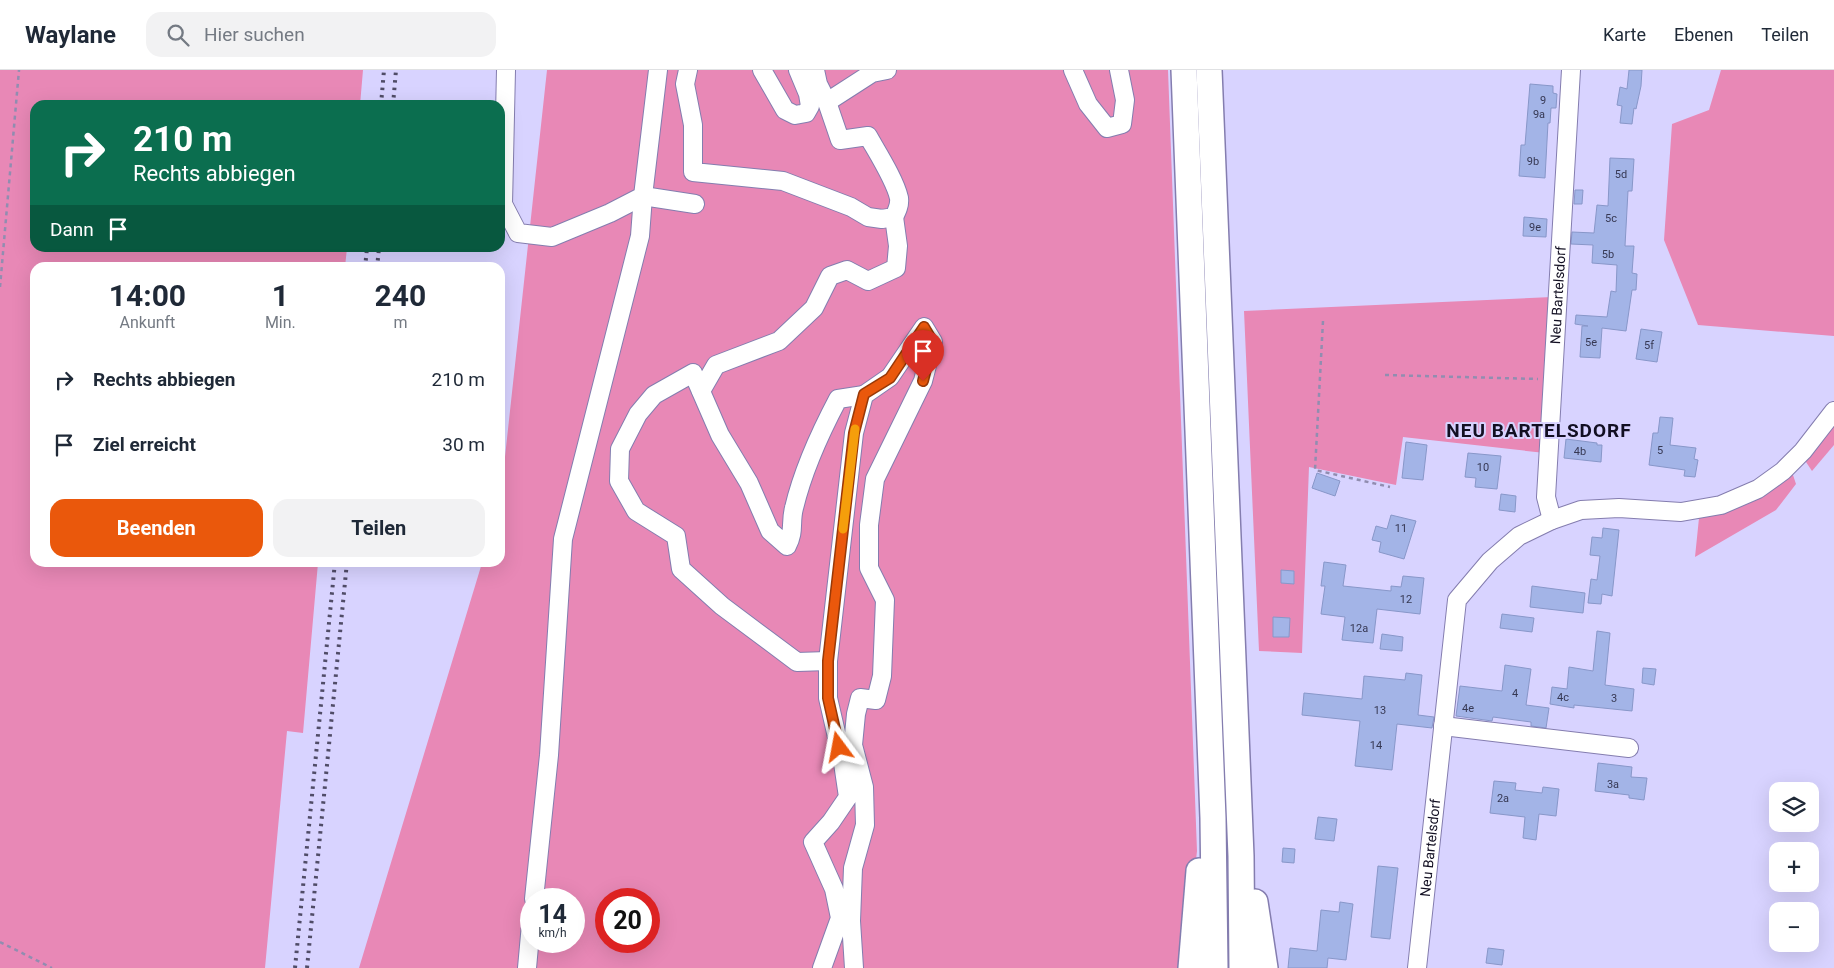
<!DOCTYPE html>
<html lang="de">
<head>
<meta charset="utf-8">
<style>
	body { margin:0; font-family:Roboto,sans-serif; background:#f2f2f3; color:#1f2937; height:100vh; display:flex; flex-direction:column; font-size:19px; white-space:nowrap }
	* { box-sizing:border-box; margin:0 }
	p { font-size:16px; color:#747a83 }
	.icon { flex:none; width:28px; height:28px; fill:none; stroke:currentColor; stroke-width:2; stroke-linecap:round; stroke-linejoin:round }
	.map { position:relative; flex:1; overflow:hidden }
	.side { position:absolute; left:30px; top:192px; width:475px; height:305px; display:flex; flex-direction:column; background:#fff; border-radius:15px; box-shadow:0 5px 20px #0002 }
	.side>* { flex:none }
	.top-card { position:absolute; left:30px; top:30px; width:475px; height:152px; border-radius:15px; box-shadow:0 5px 20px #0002; background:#0b6e4f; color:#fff; overflow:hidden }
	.buttons { position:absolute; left:1769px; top:712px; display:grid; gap:10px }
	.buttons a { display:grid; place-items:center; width:50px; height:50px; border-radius:10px; background:#fff; box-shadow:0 5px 20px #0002; font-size:25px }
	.speed { position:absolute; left:520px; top:818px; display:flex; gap:10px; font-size:25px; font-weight:700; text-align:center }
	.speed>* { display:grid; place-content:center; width:65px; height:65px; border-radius:50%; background:#fff; box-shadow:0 5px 20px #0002; line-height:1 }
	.speed small { font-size:12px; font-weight:400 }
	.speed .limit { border:8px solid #d22; background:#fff; color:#111 }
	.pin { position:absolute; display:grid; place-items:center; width:42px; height:42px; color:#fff; margin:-51px -21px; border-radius:50% 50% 50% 0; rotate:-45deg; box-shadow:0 0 5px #0007 }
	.pin .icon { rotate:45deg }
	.me { position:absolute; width:55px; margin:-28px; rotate:347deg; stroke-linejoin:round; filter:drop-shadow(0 0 4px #0008) }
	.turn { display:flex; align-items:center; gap:18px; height:105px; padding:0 20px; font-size:22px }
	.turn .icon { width:65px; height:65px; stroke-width:2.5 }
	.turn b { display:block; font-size:35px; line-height:42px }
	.then { display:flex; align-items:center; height:48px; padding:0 20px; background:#0003; gap:10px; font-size:19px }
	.eta { display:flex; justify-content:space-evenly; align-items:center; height:85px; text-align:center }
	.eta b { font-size:30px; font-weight:700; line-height:35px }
	.primary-button { display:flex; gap:10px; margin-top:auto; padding:10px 20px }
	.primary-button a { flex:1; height:58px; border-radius:15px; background:#ea580c; color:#fff; font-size:20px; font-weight:700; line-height:58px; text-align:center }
	.primary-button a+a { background:#f2f2f3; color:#1f2937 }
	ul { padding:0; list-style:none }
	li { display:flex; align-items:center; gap:15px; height:65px; padding:0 20px }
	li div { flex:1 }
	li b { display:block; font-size:19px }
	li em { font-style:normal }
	header { display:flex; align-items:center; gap:30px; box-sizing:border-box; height:70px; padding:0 25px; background:#fff; border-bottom:1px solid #e0e1e3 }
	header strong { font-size:24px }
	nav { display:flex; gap:28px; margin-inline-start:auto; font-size:18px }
	.search { width:350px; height:45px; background:#f2f2f3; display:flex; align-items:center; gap:12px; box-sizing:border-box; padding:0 18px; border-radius:15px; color:#747a83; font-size:19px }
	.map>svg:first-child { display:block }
	.green { fill:#e888b6; fill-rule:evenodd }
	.building { fill:#a3b4e7; stroke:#8897c9 }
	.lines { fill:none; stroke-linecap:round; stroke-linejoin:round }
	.minor-casing { stroke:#847daf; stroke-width:20 }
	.highway-casing { stroke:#847daf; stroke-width:28 }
	.path { stroke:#918db0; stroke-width:2.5; stroke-dasharray:4 4; stroke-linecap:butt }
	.minor { stroke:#fff; stroke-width:18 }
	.highway { stroke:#fff; stroke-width:25 }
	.rail { stroke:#504c67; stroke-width:4; stroke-dasharray:2.5 5; stroke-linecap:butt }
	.route-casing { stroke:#983908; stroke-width:12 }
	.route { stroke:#ea580c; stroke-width:9 }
	.slow { stroke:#f59e0b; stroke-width:9 }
	.labels { text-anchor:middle; stroke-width:4; stroke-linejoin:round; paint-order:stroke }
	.number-label { font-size:11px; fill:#363853 }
	.street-label { font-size:14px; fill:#120f22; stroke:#d8d3ff }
	.district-label { font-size:19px; font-weight:bold; letter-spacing:1px; fill:#120f22; stroke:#d8d3ff }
</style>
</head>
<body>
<header>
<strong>Waylane</strong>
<div class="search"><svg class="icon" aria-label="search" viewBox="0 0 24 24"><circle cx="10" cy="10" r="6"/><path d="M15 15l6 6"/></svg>Hier suchen</div>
<nav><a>Karte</a><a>Ebenen</a><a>Teilen</a></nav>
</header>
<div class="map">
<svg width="1834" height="898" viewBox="0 0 1834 898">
	<rect width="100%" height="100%" fill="#d8d3ff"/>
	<!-- green -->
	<g class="green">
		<path d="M0 0H363L360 35H35V178H347L345 197 35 198V492L318 493 303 663 287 661 265 898H0Z"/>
		<path d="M547 0H1168L1197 781 1184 898H359L482 493 500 492V433ZM531 829H574V871H531ZM606 829H649V871H606Z"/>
		<path d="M1721 0H1834V266L1698 255 1664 170 1672 54 1709 40Z"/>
		<path d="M1552 227 1545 383 1403 367 1396 415 1309 397 1302 583 1259 581 1244 241Z"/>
		<path d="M1834 351V375L1812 401 1804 389Z"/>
		<path d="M1792 402 1796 414 1776 440 1695 487 1699 448 1723 441Z"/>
	</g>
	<!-- building -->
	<g class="building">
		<path d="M1629 0H1642L1641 16 1636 39 1634 38 1632 54 1620 53 1622 36 1617 35 1620 17 1627 19Z"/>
		<path d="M1530 14 1553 16V23L1557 24 1556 38H1551L1550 53H1548L1545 108 1519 106 1521 75H1525Z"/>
		<path d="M1610 88 1634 89 1632 121H1628L1625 176H1634L1632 203 1637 204 1636 220H1632L1626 261 1602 258 1600 288 1580 287 1582 256H1588L1575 254 1576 245 1607 247 1611 221 1616 222 1617 195 1592 193 1593 175 1571 174 1572 162 1594 163 1597 135 1608 136Z"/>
		<path d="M1575 120H1583L1582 134H1574Z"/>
		<path d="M1524 147 1547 149 1546 167 1523 166Z"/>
		<path d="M1641 259 1662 262 1657 292 1636 289Z"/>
		<path d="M1660 347 1673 348 1670 375 1696 378 1694 389 1698 390 1695 407 1684 406 1685 400 1649 395 1653 363H1658Z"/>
		<path d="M1566 369 1597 373V375H1602L1601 392 1564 388Z"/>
		<path d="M1406 372 1427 375 1423 410 1402 408Z"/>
		<path d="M1468 383 1501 386 1497 419 1475 417 1476 408 1465 407Z"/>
		<path d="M1317 403 1340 411 1335 426 1312 418Z"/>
		<path d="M1501 424 1516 426 1515 442 1499 440Z"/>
		<path d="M1391 445 1416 451 1404 489 1379 482 1381 472 1372 470 1376 456 1387 459Z"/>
		<path d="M1603 458 1619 460 1612 526 1602 524 1601 534 1588 533 1591 509 1597 510 1600 486 1590 485 1592 467 1602 468Z"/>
		<path d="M1324 492 1346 495 1343 516 1391 521V516L1401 517 1403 506 1424 508 1420 544 1377 539 1373 573 1342 570 1345 547 1321 544 1325 516H1321Z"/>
		<path d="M1281 500 1294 501V514L1281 513Z"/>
		<path d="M1532 516 1585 523 1583 543 1530 537Z"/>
		<path d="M1502 544 1534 548 1532 562 1500 558Z"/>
		<path d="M1273 547 1290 548 1289 567H1273Z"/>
		<path d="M1597 561 1610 563 1605 615 1634 619 1632 641 1574 635V638L1550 634 1552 617 1567 619 1569 597 1593 601Z"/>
		<path d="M1382 564 1403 567 1402 581 1380 579Z"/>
		<path d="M1505 595 1531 599 1526 635 1549 638 1546 658 1531 656V652L1493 647 1492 651 1456 646 1460 616 1502 621Z"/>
		<path d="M1643 598 1656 599 1654 615 1642 613Z"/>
		<path d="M1406 603 1422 605 1418 645 1434 647 1432 658 1397 654 1392 700 1355 696 1360 651 1302 645 1304 623 1362 629 1364 606 1405 610Z"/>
		<path d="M1598 693 1632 697 1631 707 1647 708 1644 730 1629 728V725L1595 721Z"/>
		<path d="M1494 711 1516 713 1515 720 1542 723 1543 717 1559 719 1556 746 1539 744 1536 770 1523 768 1525 747 1490 743Z"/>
		<path d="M1318 747 1337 749 1334 771 1315 769Z"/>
		<path d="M1283 778 1295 779 1294 793 1282 792Z"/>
		<path d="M1378 796 1398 798 1390 869 1371 867Z"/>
		<path d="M1340 832 1353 834 1346 890 1328 888 1327 898H1288L1290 878 1317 881 1321 840 1339 842Z"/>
		<path d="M1488 878 1504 880 1502 895 1486 893Z"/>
	</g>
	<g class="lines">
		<!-- minor casing -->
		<g class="minor-casing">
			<g id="minor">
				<path d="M506 0 503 134 518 163 552 167 610 143 643 126 658 0"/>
				<path d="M688 0 685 14 693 55V102L783 111 851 137 868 147 882 149 894 147C897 141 900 135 899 128 895 110 877 82 868 66L840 70 827 32 818 14 815 0"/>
				<path d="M762 0 785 40 795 45 806 43 810 36 808 24 798 0"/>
				<path d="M1073 0 1088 34 1107 58 1122 54 1125 30 1119 0"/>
				<path d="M827 32 872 3 887 0"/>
				<path d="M701 321 716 295 779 271 814 238 830 206 847 200 868 211 896 198 898 176 894 147"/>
				<path id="s1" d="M1552 450 1546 427 1571 0"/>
				<path d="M828 591 797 592 722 536 681 499 676 466 636 441 619 411 620 379 638 344 654 325 693 303 720 365 749 413 770 461 787 476C795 461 790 453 794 438 803 400 820 363 838 329L864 325"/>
				<path d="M1443 656 1629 678"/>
				<path d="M534 829 549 685 563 469 640 166 643 126 695 134"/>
				<path d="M527 898 531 854"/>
				<path d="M822 898 840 848 834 819 813 772 831 752 848 727 843 693 828 628V591L854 363 864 325 890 307 924 257 933 272 923 311 875 409 869 455V498L885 530 882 606 876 630 860 628 856 644 853 675 864 717 865 755 853 798 851 851 854 898"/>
				<path id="s2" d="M1417 898 1457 530 1490 491 1519 466 1552 450 1581 440 1619 438 1681 442 1721 435 1758 419 1783 401 1803 381 1834 341"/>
			</g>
		</g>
		<!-- highway casing -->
		<g class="highway-casing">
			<g id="highway">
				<path d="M1184 0 1213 748 1215 898"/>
				<path d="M1209 0 1241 786 1242 898"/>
				<path d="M1255 832 1265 898"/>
				<path d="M1191 898 1199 801"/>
			</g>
		</g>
		<!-- path -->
		<g class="path">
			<path d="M0 217 19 0"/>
			<path d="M1323 251 1315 400 1390 417"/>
			<path d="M1385 305 1538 309"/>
			<path d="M0 872 52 898"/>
		</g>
		<!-- minor -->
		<use href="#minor" class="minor"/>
		<!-- highway -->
		<use href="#highway" class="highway"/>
		<!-- rail -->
		<g class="rail">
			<path d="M381 35 384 0"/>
			<path d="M393 35 396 0"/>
			<path d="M365 198 367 178"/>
			<path d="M377 198 379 178"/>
			<path d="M295 898 335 492"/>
			<path d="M307 898 347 492"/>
		</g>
	</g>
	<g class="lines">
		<!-- route casing -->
		<g class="route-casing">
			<path id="route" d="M839 677 828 628V591L854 363 864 324 890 308 924 257 933 272 923 311"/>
		</g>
		<!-- route -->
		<use href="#route" class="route"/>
		<!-- slow -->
		<path class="slow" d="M843 459 855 359"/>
	</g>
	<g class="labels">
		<!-- number labels -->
		<g class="number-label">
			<text x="1543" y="34">9</text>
			<text x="1539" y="48">9a</text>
			<text x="1533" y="95">9b</text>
			<text x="1621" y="108">5d</text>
			<text x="1611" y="152">5c</text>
			<text x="1535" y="161">9e</text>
			<text x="1608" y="188">5b</text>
			<text x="1591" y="276">5e</text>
			<text x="1649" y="279">5f</text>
			<text x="1660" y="384">5</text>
			<text x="1580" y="385">4b</text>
			<text x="1483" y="401">10</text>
			<text x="1401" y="462">11</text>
			<text x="1406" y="533">12</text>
			<text x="1359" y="562">12a</text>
			<text x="1515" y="627">4</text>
			<text x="1563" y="631">4c</text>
			<text x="1614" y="632">3</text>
			<text x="1468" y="642">4e</text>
			<text x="1380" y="644">13</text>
			<text x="1376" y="679">14</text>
			<text x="1613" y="718">3a</text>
			<text x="1503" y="732">2a</text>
		</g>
		<!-- street labels -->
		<g class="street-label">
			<text dy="5" stroke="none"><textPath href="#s1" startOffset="226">Neu Bartelsdorf</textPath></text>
			<text dy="5" stroke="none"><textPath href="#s2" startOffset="121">Neu Bartelsdorf</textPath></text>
		</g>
		<!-- district labels -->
		<g class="district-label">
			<text x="1539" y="367">NEU BARTELSDORF</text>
		</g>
	</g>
</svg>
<div class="buttons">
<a><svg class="icon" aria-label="layers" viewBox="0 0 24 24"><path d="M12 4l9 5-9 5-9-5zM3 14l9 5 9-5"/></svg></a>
<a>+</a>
<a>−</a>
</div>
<div class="speed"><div>14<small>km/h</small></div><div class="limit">20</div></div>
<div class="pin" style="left:923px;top:311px;background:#d93025"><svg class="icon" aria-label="arrive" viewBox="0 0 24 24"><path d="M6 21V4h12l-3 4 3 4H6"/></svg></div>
<svg class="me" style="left:839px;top:677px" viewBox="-20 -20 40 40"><path d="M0-17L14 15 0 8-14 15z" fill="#ea580c" stroke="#fff" stroke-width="4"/></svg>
<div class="top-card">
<div class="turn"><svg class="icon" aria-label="right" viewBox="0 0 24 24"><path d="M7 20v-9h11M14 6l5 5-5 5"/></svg><div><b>210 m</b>Rechts abbiegen</div></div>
<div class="then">Dann<svg class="icon" aria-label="arrive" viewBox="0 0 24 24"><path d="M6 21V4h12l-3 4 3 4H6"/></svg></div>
</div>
<section class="side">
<div class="eta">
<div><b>14:00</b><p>Ankunft</p></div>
<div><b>1</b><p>Min.</p></div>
<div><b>240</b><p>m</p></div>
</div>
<ul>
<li><svg class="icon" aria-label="right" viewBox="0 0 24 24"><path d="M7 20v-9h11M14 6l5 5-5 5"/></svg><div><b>Rechts abbiegen</b></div><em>210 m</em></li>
<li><svg class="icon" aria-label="arrive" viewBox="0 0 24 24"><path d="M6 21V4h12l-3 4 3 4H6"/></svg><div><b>Ziel erreicht</b></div><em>30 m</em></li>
</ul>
<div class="primary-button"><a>Beenden</a><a>Teilen</a></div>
</section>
</div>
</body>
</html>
